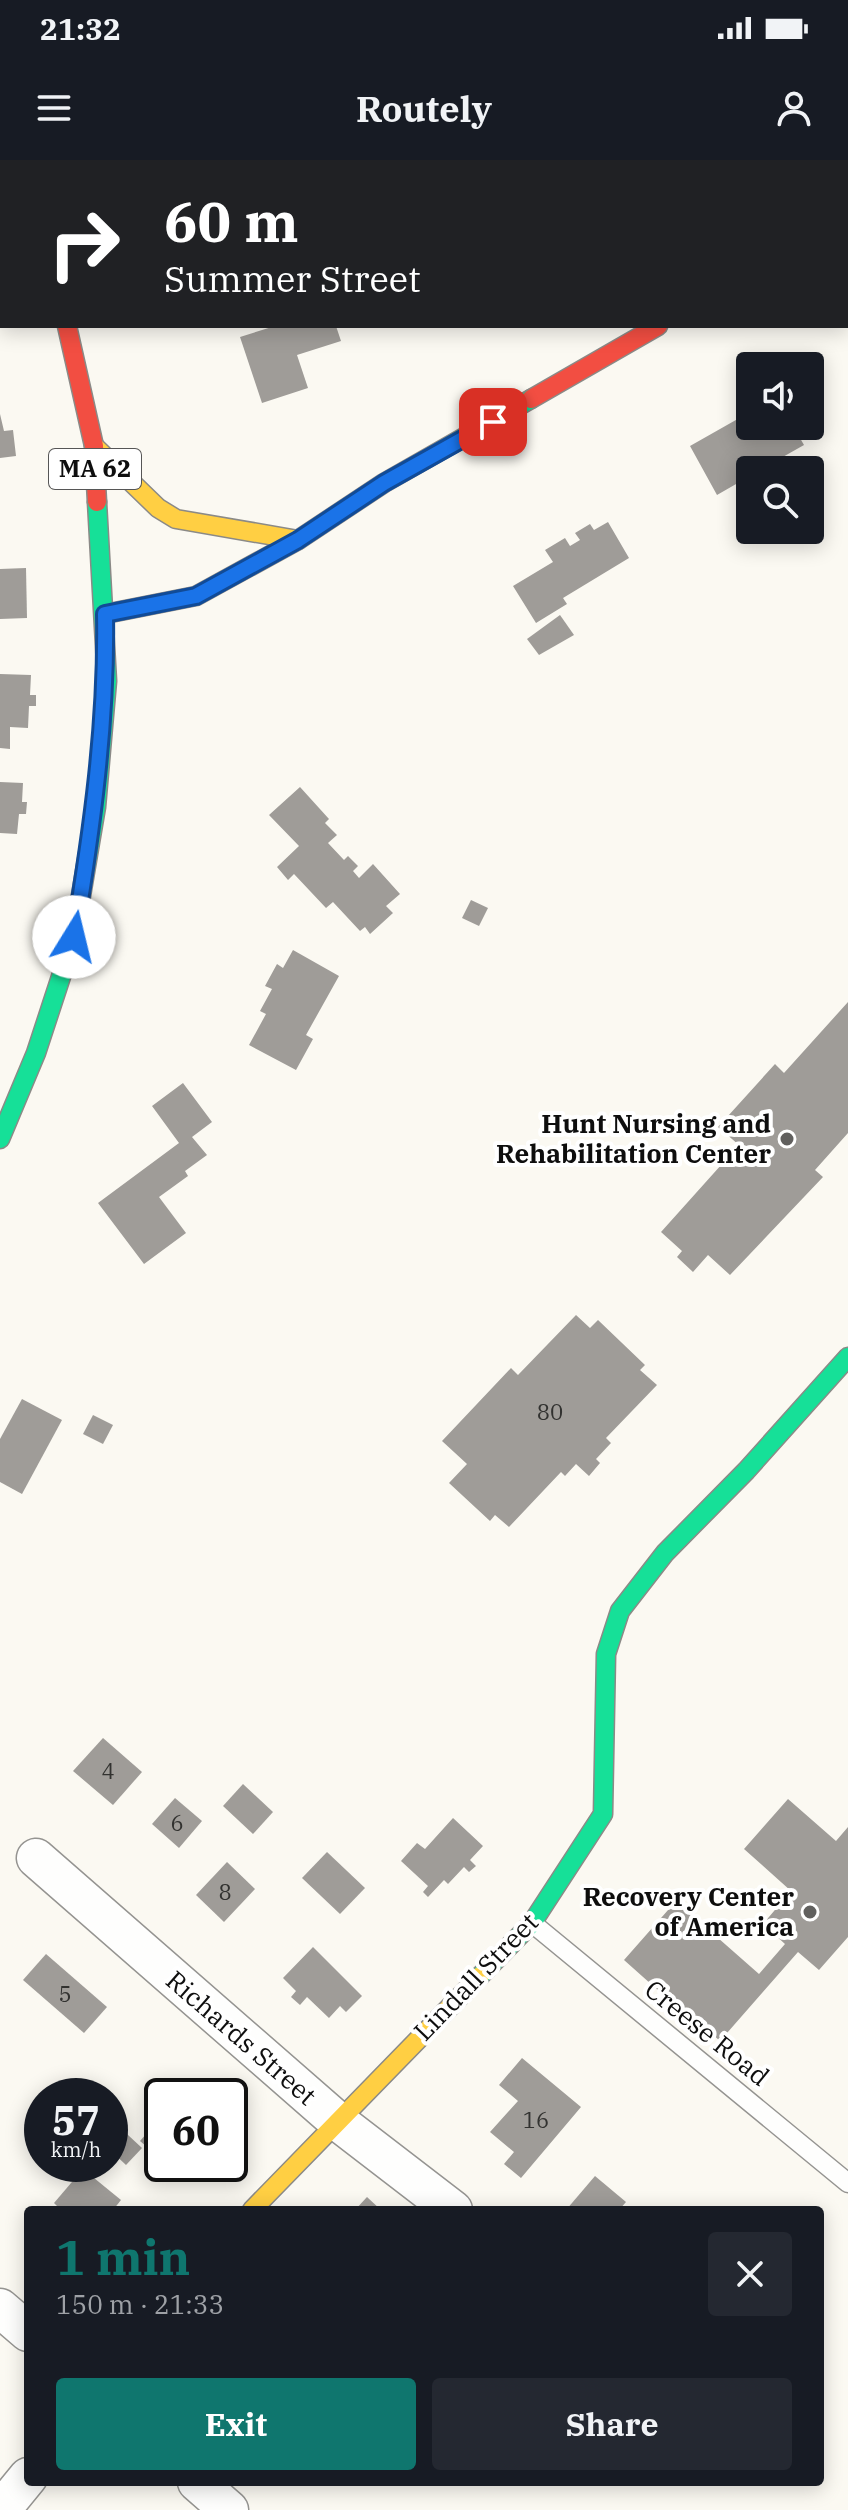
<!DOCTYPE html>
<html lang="en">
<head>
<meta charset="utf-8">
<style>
	body { margin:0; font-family:"IBM Plex Serif",serif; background:#242831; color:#f1f3f6; height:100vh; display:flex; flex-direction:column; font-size:30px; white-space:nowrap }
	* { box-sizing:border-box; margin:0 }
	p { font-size:26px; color:#9ea1a6 }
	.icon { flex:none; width:44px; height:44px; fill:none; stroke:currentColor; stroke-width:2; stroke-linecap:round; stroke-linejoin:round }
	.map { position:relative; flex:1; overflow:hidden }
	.drawer { position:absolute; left:24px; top:2046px; width:800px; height:280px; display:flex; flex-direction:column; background:#171b24; border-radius:8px; box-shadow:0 4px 20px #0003 }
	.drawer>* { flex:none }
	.hud { position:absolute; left:0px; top:0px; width:848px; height:168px; box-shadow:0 4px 20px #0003; background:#202124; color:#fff; overflow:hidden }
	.controls { position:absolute; left:736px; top:192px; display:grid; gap:16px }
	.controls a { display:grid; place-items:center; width:88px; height:88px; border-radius:8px; background:#171b24; box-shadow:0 4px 20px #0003; font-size:40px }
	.speed { position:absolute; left:24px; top:1918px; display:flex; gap:16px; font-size:40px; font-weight:700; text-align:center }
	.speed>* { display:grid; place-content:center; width:104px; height:104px; border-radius:50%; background:#171b24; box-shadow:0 4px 20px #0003; line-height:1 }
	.speed small { font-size:20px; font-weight:400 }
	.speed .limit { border:4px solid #111; border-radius:12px; background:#fff; color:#111 }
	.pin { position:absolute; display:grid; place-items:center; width:68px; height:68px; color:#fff; margin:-34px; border-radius:16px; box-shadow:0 4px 12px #0006 }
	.me { position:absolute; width:88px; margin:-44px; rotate:9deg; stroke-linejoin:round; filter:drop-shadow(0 0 6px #0008) }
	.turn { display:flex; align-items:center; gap:28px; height:168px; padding:0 32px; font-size:36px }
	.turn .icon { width:104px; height:104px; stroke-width:2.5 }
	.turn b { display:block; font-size:56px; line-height:68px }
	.round { display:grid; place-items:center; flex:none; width:84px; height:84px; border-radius:8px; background:#242831 }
	.headline { display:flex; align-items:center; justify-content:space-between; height:136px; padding:0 32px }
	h1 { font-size:48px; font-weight:700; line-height:60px; color:#0f766e }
	.button { display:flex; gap:16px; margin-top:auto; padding:16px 32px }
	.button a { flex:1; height:92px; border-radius:8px; background:#0f766e; color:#fff; font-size:32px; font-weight:700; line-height:92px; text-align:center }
	.button a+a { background:#242831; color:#f1f3f6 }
	.status { display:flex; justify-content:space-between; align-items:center; height:56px; padding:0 40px; background:#171b24; direction:ltr }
	.status svg { height:22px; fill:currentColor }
	header { display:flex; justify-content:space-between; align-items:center; height:104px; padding:0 32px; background:#171b24; font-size:36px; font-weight:700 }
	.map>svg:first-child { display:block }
	.building { fill:#9f9c98 }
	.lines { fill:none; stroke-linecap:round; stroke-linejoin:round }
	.lane-casing { stroke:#959491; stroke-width:21 }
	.street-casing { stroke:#959491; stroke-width:41 }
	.fast-casing { stroke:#8b8a87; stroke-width:21 }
	.slow-casing { stroke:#8b8a87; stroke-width:21 }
	.jam-casing { stroke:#8b8a87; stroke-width:21 }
	.lane { stroke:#fefefd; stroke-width:18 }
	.street { stroke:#fefefd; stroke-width:38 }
	.fast { stroke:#16e098; stroke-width:18 }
	.slow { stroke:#ffcf43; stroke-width:18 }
	.jam { stroke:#f24e42; stroke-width:18 }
	.route-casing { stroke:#114b97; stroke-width:20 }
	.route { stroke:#1a73e8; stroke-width:14 }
	.poi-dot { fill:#61605e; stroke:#fff; stroke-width:3 }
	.labels { text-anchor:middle; stroke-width:8; stroke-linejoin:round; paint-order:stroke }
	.number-label { font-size:22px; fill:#323230 }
	.shield { fill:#fff; stroke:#565656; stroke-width:2 }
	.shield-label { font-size:24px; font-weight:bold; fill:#0e0e0e }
	.poi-label { font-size:26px; font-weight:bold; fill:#0e0e0e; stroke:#fff; text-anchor:end }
	.street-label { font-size:26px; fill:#0e0e0e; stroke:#fff }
</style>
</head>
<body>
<div class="status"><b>21:32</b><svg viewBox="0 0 49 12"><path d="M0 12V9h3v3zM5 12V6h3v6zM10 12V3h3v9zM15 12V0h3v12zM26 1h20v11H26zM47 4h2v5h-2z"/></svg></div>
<header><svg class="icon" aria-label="menu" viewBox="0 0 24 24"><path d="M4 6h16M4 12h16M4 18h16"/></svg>Routely<svg class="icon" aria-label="person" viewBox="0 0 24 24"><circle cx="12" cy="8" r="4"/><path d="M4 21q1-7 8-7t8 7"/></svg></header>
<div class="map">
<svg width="848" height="2350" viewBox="0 0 848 2350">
	<rect width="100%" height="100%" fill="#fbf9f2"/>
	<!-- building -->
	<g class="building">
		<path d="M275 166H336L341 181 297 195 308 228 262 243 240 177Z"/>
		<path d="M750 252V266H793L804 285 760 310H750V316L717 335 690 286Z"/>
		<path d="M0 254 4 271 13 270 16 296 0 298Z"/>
		<path d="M608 362 629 398 563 438 567 444 536 463 513 426 553 402 545 390 565 378 570 386 580 380 575 373 590 364 594 370Z"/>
		<path d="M26 408 27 458 0 459V409Z"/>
		<path d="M560 455 574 475 539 495 527 479Z"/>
		<path d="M0 514 31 515 30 535H36V546H29L28 568 10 567V589L0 588Z"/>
		<path d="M0 622 23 623 22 642H27L26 654H19L17 674 0 673Z"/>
		<path d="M300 627 329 659 325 663 337 675 328 683 344 700 348 696 358 706 353 711 359 718 373 704 400 734 386 746 393 753 370 774 365 767 360 771 333 742 326 748 294 714 288 720 277 707 299 686 269 655Z"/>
		<path d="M471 740 488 748 479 766 462 758Z"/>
		<path d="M293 790 339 816 306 875 313 879 296 910 249 885 266 854 260 851 272 829 265 826 277 804 283 808Z"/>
		<path d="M848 842V973L815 1010 823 1017 730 1115 708 1095 693 1112 677 1097 682 1091 661 1072 739 985 718 967 775 904 784 913Z"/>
		<path d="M183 923 212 962 192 977 207 995 185 1011 188 1016 159 1037 186 1073 144 1104 98 1043 179 983 152 946Z"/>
		<path d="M576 1155 590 1168 598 1160 645 1205 640 1210 657 1225 606 1278 611 1283 596 1299 600 1303 589 1316 576 1304 565 1316 561 1312 509 1367 495 1355 490 1361 449 1323 467 1304 442 1281 511 1208 518 1215Z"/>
		<path d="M22 1239 62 1260 22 1334 0 1322V1279Z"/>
		<path d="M93 1255 113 1265 103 1284 83 1274Z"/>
		<path d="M103 1578 142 1612 113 1645 73 1611Z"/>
		<path d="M243 1624 273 1652 253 1674 223 1646Z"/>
		<path d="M175 1638 202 1661 179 1688 152 1664Z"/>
		<path d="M788 1639 836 1681 848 1667V1777L819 1810 798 1792 720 1881 703 1866 697 1872 667 1845 670 1841 624 1800 676 1741 759 1814 785 1784 763 1764 791 1731 744 1689Z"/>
		<path d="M453 1658 483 1686 470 1700 476 1706 469 1712 464 1707 448 1724 444 1720 428 1737 423 1732 428 1726 401 1701 417 1683 425 1689Z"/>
		<path d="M327 1692 365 1728 340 1754 302 1718Z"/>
		<path d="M227 1702 255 1729 224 1762 196 1735Z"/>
		<path d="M313 1787 362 1836 346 1852 340 1846 329 1858 307 1837 300 1845 291 1837 296 1831 283 1818Z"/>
		<path d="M46 1794 107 1847 84 1873 23 1820Z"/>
		<path d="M522 1898 581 1947 521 2018 504 2004 514 1992 490 1972 518 1941 499 1925Z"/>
		<path d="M192 1921 209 1936H179Z"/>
		<path d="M162 1956V2000L140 1981Z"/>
		<path d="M114 1962 142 1988 126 2005 110 1990V1967Z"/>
		<path d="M83 2009 121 2040 113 2050H61L54 2043Z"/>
		<path d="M595 2016 626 2042 619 2050H566Z"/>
		<path d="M367 2037 381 2050H355Z"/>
	</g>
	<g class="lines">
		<!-- lane casing -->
		<g class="lane-casing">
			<path id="lane" d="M532 1763 848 2023"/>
		</g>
		<!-- street casing -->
		<g class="street-casing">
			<g id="street">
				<path d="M36 1698 336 1960 453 2050"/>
				<path d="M0 2148 28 2172"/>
				<path d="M197 2322 229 2350"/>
				<path d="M1 2350 28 2317"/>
			</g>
		</g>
		<!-- fast casing -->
		<g class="fast-casing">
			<g id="fast">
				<path d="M105 454 196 436 298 380 384 323 531 239"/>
				<path d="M0 979 36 893 74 777 96 647 107 521 97 342"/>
				<path d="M480 1816 532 1763 603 1654 606 1494 620 1451 665 1393 746 1311 848 1197"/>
			</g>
		</g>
		<!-- slow casing -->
		<g class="slow-casing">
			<g id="slow">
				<path d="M14 0 15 2"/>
				<path d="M846 56 848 55"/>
				<path d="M94 286 158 348 176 359 298 380"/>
				<path d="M252 2050 480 1816"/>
			</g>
		</g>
		<!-- jam casing -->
		<g class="jam-casing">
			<g id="jam">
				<path d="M67 166 94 286 97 342"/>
				<path d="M531 239 658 166"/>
			</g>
		</g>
		<!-- lane -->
		<use href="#lane" class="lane"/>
		<!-- street -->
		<use href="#street" class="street"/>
		<!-- fast -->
		<use href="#fast" class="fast"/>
		<!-- slow -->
		<use href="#slow" class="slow"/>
		<!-- jam -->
		<use href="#jam" class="jam"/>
	</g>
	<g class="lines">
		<!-- route casing -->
		<g class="route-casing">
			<path id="route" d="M74 777C92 670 107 563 105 454L196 436 298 380 384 323 493 262"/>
		</g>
		<!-- route -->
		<use href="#route" class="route"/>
	</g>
	<!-- markers -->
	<g class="poi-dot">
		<circle cx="787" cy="979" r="8"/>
		<circle cx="810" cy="1752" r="8"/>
	</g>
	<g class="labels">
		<!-- number labels -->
		<g class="number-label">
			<text x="550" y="1260">80</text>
			<text x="108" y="1619">4</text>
			<text x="177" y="1671">6</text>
			<text x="225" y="1740">8</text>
			<text x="65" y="1842">5</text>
			<text x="536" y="1968">16</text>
		</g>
		<!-- shield labels -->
		<rect class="shield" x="49" y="289" width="92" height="40" rx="6"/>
		<g class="shield-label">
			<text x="95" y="317">MA 62</text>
		</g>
		<!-- poi labels -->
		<g class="poi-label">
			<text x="771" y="973">Hunt Nursing and<tspan x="771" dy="30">Rehabilitation Center</tspan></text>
			<text x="794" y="1746">Recovery Center<tspan x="794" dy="30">of America</tspan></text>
		</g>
		<!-- street labels -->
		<g class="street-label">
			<text transform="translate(476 1817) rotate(-46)" y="9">Lindall Street</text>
			<text transform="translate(707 1873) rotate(39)" y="9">Creese Road</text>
			<text transform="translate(241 1878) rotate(41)" y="9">Richards Street</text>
		</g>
	</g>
</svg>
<div class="controls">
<a><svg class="icon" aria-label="sound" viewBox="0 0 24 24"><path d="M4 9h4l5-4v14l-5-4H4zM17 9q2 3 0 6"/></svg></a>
<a><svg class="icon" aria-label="search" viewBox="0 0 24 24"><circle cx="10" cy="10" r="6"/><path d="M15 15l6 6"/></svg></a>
</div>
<div class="speed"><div>57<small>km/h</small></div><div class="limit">60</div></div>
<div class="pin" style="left:493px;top:262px;background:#d93025"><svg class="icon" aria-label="arrive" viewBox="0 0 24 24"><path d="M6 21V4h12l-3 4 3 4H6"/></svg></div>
<svg class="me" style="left:74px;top:777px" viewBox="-20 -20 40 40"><circle r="19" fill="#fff"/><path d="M0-13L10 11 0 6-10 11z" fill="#1a73e8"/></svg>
<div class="hud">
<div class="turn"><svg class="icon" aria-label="right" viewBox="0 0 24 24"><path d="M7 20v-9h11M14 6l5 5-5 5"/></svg><div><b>60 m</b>Summer Street</div></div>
</div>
<section class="drawer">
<div class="headline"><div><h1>1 min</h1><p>150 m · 21:33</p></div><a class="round"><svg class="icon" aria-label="close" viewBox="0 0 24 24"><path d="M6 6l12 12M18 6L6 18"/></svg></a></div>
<div class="button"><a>Exit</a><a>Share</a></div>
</section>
</div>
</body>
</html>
